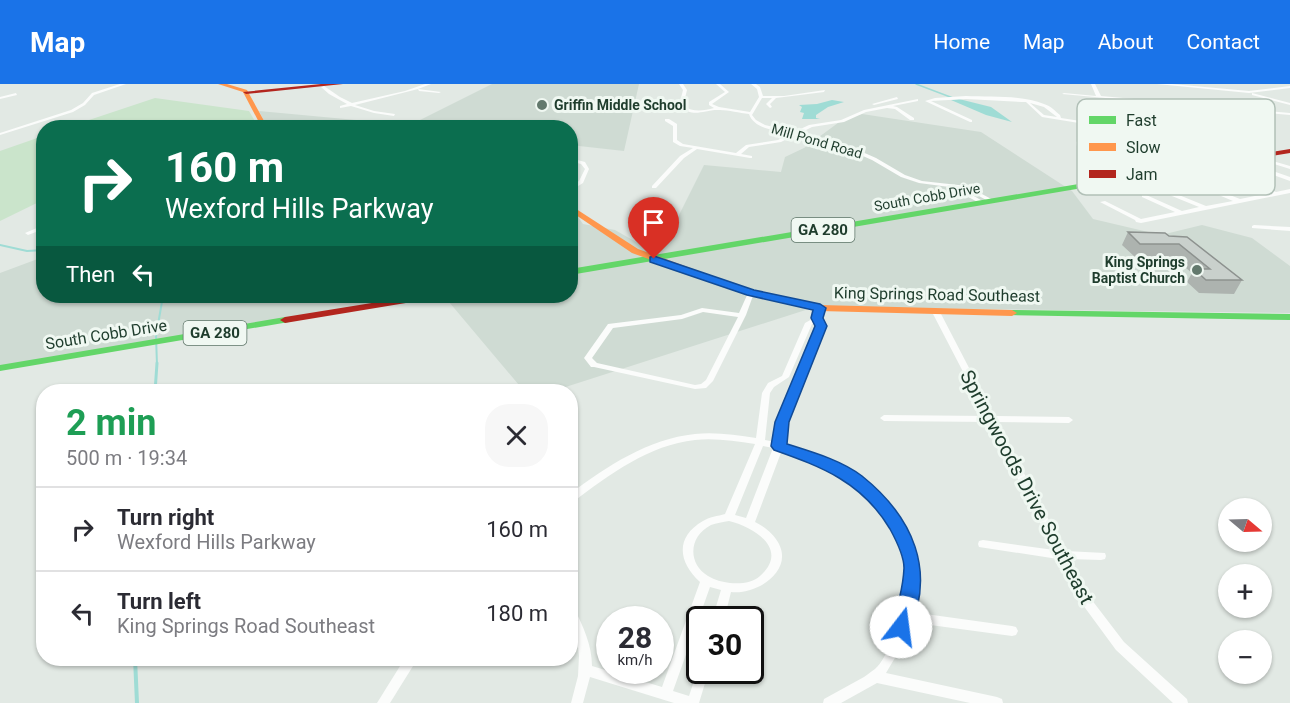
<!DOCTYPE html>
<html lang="en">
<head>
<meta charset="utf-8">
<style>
	body { margin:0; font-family:Roboto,sans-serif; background:#f7f7f7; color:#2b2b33; height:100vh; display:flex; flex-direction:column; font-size:22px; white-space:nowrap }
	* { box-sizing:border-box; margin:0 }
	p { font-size:20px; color:#7c7c81 }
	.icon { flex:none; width:33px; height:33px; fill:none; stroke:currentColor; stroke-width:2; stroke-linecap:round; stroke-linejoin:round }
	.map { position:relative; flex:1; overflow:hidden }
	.sheet { position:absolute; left:36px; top:300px; width:542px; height:282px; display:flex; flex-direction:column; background:#fff; border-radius:24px; box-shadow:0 2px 4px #0004 }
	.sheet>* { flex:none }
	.banner { position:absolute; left:36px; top:36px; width:542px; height:183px; border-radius:24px; box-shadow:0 2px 4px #0004; background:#0b6e4f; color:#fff; overflow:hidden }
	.needle { width:39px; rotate:109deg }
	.controls { position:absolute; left:1218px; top:414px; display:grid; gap:12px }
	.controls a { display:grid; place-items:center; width:54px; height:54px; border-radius:50%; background:#fff; box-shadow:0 2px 4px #0004; font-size:30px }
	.speed { position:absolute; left:596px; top:522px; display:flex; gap:12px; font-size:30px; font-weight:700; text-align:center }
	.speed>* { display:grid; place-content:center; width:78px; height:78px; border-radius:50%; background:#fff; box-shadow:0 2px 4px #0004; line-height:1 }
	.speed small { font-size:15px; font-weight:400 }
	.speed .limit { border:3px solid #111; border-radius:9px; background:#fff; color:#111 }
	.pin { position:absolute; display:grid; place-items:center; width:51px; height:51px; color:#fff; margin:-62px -26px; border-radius:50% 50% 50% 0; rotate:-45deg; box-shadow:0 0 6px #0007 }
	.pin .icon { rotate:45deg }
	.me { position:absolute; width:66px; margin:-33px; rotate:15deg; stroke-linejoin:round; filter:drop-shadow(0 0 4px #0008) }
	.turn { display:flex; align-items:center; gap:21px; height:126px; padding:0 30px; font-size:27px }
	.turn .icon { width:78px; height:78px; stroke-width:2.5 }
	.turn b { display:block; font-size:42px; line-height:51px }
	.then { display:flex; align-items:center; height:57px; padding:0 30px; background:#0003; gap:12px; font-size:22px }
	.round { display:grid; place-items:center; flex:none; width:63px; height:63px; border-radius:24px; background:#f7f7f7 }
	.overview { display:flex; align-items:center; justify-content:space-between; height:102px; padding:0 30px }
	h1 { font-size:36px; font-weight:700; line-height:45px; color:#1e9e55 }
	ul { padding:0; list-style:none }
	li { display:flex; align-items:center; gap:18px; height:84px; padding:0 30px; border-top:2px solid #e1e1e2 }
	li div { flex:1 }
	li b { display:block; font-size:22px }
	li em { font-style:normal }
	header { display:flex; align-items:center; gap:36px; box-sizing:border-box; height:84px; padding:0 30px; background:#1a73e8; color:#fff }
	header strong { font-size:28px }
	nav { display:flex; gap:33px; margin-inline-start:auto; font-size:21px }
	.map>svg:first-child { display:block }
	.built { fill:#cfdbd3 }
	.green { fill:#cae4cb }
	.water { fill:#9fdcd5 }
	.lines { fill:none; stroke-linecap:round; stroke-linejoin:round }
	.stream-far3 { stroke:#9fdcd5; stroke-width:1.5 }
	.stream-far2 { stroke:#9fdcd5; stroke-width:2 }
	.stream-far1 { stroke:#9fdcd5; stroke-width:3 }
	.stream { stroke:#9fdcd5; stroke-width:4 }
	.street { fill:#fbfcfb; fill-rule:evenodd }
	.fast { fill:#63d668; fill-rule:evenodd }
	.slow { fill:#ff974d; fill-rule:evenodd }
	.jam { fill:#b3261e; fill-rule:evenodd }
	.wall { fill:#adb3af }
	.building { fill:#c9d0cc; stroke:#8d928f; stroke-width:1.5 }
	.route { fill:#1a73e8; stroke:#114b97; stroke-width:1.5 }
	.poi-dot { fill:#63796d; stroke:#f0f8f2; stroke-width:2 }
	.labels { text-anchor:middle; stroke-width:6; stroke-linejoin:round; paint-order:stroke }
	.far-poi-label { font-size:14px; font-weight:bold; fill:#1f3d2d; stroke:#f0f8f2; text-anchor:start }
	.far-street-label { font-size:14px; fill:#1f3d2d; stroke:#f0f8f2 }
	.shield { fill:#f0f8f2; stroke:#5e7568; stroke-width:1.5 }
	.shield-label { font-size:15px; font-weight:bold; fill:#1f3d2d }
	.street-label { font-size:16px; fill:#1f3d2d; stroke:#f0f8f2 }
	.near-street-label { font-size:20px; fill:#1f3d2d; stroke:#f0f8f2 }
	.key { fill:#f0f8f2; stroke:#b1c0b7; stroke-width:1.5 }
	.key-label { font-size:16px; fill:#1f3d2d }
</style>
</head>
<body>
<header>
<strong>Map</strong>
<nav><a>Home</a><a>Map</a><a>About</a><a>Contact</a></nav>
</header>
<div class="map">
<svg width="1290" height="619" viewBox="0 0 1290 619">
	<rect width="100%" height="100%" fill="#e2e9e4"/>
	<!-- built -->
	<g class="built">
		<path d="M492 0H639L624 67 570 61V44L410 42 409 44 267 43 259 27 410 41Z"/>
		<path d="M862 30 981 48 1072 107 1093 135 1161 151 1202 141 1252 154 1290 182V229L815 223 550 308 524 307 444 212H570V122L583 140 615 146 645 163 662 165 704 81 781 88 785 73 804 64 842 36Z"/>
		<path d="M43 173 44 212H438L0 283V189Z"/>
	</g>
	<!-- green -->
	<g class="green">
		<path d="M155 14 249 27 256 39V43H68Z"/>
		<path d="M43 52V116L0 137V67Z"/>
	</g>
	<!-- water -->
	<g class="water">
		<path d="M959 15 991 23 1012 38 986 31 951 16Z"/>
		<path d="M832 16 844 18 828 23 816 31V34L820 35H802L804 29 800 28 802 23 799 21 817 20Z"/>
	</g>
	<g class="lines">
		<!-- stream-far3 -->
		<path class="stream-far3" d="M916 0 953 14"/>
		<!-- stream-far2 -->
		<g class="stream-far2">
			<path d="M0 161 27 167 44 166"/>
			<path d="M157 281 156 252 163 212"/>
		</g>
		<!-- stream-far1 -->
		<path class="stream-far1" d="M155 308 157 279"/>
		<!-- stream -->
		<path class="stream" d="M135 574 137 619"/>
		<!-- street -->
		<g class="street">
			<path d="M120 0H126L94 11 85 21 73 28 0 51V49L71 26 83 19 92 9Z"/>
			<path d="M425 0H431L418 5 441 8 439 9 419 7 418 5 355 21 374 27 395 30 394 32 374 29 351 22 340 24V22L347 20 329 10 321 3 324 2 340 13 352 19 405 7Z"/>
			<path d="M679 0H683L687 6 683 22C693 28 703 27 714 24L709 21V18L725 8 716 0H720L729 8 712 20 719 23 750 28 759 13 757 5 751 0H756L760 3 763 12H784L825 6 824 8 776 14 770 20 772 23 770 24 766 20 772 14H762L752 31 756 36 765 41 794 48 809 41 841 36 864 26 918 15V17L893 22 897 23 914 34V36H910L895 25 887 24 866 28 844 38 812 43 798 50 851 63 876 74 905 91 922 97 967 102 995 117 990 118 964 104H960L986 119 981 120 956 106 955 105 957 104 919 99 901 93 872 76 847 65 795 51 781 58 749 63 741 70 752 72V74H750L697 65 684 74 656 104H652V102L680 72 693 64 680 62 673 58V42L665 37V35H669L677 40V56L683 60 736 69 746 61 778 56 790 50C775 46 754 45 749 30 739 29 729 26 720 26 703 25 695 35 679 22L683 6Z"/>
			<path d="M1091 0H1095L1101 12 1290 29V31L1062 10 1064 9 1096 12Z"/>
			<path d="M1157 0H1172L1249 7 1290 2V4L1249 9Z"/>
			<path d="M16 9 17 11 0 15V13Z"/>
			<path d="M1252 9 1290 19V21L1252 11Z"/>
			<path d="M966 12C990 13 1023 11 1044 20 1051 22 1055 27 1060 31L1061 34 1087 38 1216 50 1223 52 1227 60 1138 76 1136 75V74L1174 67 1141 54 1103 61 1101 60 1152 50H1154V52L1147 53 1180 66 1222 59 1219 54 1215 52 1089 41 1091 51 1080 58 1081 65 1097 78 1130 76V77L1128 78 1100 81 1129 94 1130 95 1127 97C1110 90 1078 78 1076 58L1087 51 1085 40 1042 33 1026 18H1022L966 15 931 17 972 36V38H970L925 17 935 14ZM1030 19 1044 23 1057 33 1044 31Z"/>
			<path d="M897 13 898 15 874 21 872 20Z"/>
			<path d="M1255 72 1290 82V85L1255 74Z"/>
			<path d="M570 74 585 78 589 85 583 99 570 107V103L579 97 585 85 581 80 570 77Z"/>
			<path d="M1260 84H1264L1290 93V97L1260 86Z"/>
			<path d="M1132 92 1206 122 1233 117 1195 101V99H1199L1240 115 1270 109 1230 94V92L1232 91 1276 108 1290 105V109L1141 139 1136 138 1135 136 1100 118 1105 117 1141 135 1175 128 1142 113V111L1144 110 1182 127 1199 123 1130 95 1129 94Z"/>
			<path d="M44 141V145L28 151 25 149Z"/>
			<path d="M1254 141 1290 143V147L1252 144V142Z"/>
			<path d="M751 207 754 209 746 231 713 297 706 304 695 305 594 283H591L584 274 608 240 681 231 702 224 739 229 748 209ZM703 228 738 233 706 296 701 300 695 301 597 279 592 274 613 244 682 235Z"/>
			<path d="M820 222 824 224 821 235 825 242 786 337V353L784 361C834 375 880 398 905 447 912 459 917 473 918 487 919 501 914 515 911 528L1012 542 1016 543 1018 547 1016 551 1012 552 908 538 899 567 886 589 997 613 1002 615 1003 619H970L877 599 841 619H823L824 615 864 593C868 590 871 588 875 585 889 573 895 543 900 526 904 513 908 499 907 486 906 470 900 455 893 442 866 400 828 380 782 366L755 438C765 443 774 450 779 460 793 488 756 511 731 508L724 536H712L721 506 710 503 673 607 689 612 699 582V586H709L699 619H674L590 593 583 619H571L578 592 579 572 578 563 570 540V522L574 524C583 542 592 561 592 582L662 603 700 498C678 478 675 453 703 437 709 433 718 432 725 430L755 360C735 357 715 354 695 356 649 361 610 390 573 418L570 419V410C607 382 648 355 695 350 716 348 736 351 756 354L762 309 768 299 782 292 805 239 814 234 816 224ZM815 239 817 242 778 337V353L775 358 765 356 770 309 774 303 789 293 812 240ZM763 362 773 364 746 434 735 431ZM729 437C754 443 790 465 760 492 752 499 741 500 730 499 722 498 715 496 708 492 687 479 689 452 711 441 716 439 723 438 729 437Z"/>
			<path d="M936 226 940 228 994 332 1069 333 1073 336 1069 339 997 338 1065 467 1105 469 1106 472 1105 475 1101 476 1069 475 1088 511 1124 558 1187 615 1188 619H1173L1116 566 1080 517 1058 475 979 463 978 460 979 457 983 456 1054 466 989 338 884 337 880 334 884 331 986 332 932 228Z"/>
			<path d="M405 574H418L390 619H377Z"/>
		</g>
		<!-- fast -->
		<g class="fast">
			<path d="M1156 87 1160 89 1159 91 570 191V185Z"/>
			<path d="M1012 226 1290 230V236L1008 231 1007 229Z"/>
			<path d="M285 233 289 234 290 236 289 238 0 287V281Z"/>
		</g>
		<!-- slow -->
		<g class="slow">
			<path d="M218 0H227L247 6 268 44H262L243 8Z"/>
			<path d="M570 121 638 165 754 207 820 221 1012 226 1017 229 1012 232 820 227 751 212 632 169 570 127Z"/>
		</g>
		<!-- jam -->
		<g class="jam">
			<path d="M321 0H343L246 10 243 8Z"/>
			<path d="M1290 65V69L1156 91 1152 89 1156 87Z"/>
			<path d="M415 212H435L430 215 285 239 280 236 285 233Z"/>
		</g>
	</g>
	<!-- wall -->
	<path class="wall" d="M1128 148 1169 152 1242 196 1234 210 1199 209 1187 198 1192 189 1173 173H1135L1122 161Z"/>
	<!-- building -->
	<g class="building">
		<path d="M316 37 324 41 341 42 339 44H297L294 42Z"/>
		<path d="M1128 148 1165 149 1169 152 1187 153 1242 196H1206L1194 185H1210L1179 160H1140Z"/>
	</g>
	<!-- route -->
	<path class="route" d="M654 172 754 206 820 220 826 224 823 234 827 242 789 338 787 360C812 368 841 376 862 392 913 433 937 487 908 549L901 552 894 549 891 543C897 524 903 505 904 484 904 471 896 456 890 445 862 398 822 383 774 366L771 362 775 338 815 242 811 234 813 226 747 211 650 178V173Z"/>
	<!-- markers -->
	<g class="poi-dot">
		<circle cx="542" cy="21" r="6"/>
		<circle cx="1197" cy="186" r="6"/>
	</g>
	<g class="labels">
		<!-- far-poi labels -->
		<g class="far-poi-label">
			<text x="554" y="26">Griffin Middle School</text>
			<text x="1185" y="183" text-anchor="end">King Springs<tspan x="1185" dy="16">Baptist Church</tspan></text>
		</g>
		<!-- far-street labels -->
		<g class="far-street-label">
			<text transform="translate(817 57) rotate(16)" y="5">Mill Pond Road</text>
			<text transform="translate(927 113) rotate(-10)" y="5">South Cobb Drive</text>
		</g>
		<!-- shield labels -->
		<g class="shield">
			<rect x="791.5" y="134" width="63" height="24" rx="4.5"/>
			<rect x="183.5" y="237" width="63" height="24" rx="4.5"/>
		</g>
		<g class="shield-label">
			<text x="823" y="151">GA 280</text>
			<text x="215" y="254">GA 280</text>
		</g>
		<!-- street labels -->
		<g class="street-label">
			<text transform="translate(937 210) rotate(1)" y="6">King Springs Road Southeast</text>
			<text transform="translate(106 250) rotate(-9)" y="6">South Cobb Drive</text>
		</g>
		<!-- near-street labels -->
		<g class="near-street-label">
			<text transform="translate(1027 403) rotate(62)" y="7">Springwoods Drive Southeast</text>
		</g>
	</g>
	<!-- legend -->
	<rect x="1077" y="15" width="198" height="96" rx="9" class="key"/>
	<rect x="1089" y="32" width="27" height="8" fill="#63d668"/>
	<rect x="1089" y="59" width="27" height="8" fill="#ff974d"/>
	<rect x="1089" y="86" width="27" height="8" fill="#b3261e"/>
	<g class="key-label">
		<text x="1126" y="42">Fast</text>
		<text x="1126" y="69">Slow</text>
		<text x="1126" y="96">Jam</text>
	</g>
</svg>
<div class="controls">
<a><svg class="needle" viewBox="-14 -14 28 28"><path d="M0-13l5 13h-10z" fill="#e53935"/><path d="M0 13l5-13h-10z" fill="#7c7c81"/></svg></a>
<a>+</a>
<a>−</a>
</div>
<div class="speed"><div>28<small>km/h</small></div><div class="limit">30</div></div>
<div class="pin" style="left:654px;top:175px;background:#d93025"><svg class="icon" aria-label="arrive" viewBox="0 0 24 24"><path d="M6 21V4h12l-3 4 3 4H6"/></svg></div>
<svg class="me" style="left:901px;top:543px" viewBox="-20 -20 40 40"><circle r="19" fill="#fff"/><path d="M0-13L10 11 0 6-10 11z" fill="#1a73e8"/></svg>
<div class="banner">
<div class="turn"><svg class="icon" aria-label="right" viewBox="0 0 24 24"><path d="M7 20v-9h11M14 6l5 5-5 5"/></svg><div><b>160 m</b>Wexford Hills Parkway</div></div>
<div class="then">Then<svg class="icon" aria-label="left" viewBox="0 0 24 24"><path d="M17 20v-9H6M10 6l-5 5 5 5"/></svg></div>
</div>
<section class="sheet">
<div class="overview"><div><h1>2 min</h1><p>500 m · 19:34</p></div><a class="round"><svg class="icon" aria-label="close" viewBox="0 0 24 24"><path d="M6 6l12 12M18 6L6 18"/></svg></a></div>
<ul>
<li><svg class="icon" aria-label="right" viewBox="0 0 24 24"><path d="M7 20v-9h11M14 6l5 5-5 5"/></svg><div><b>Turn right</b><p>Wexford Hills Parkway</p></div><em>160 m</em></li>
<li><svg class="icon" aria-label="left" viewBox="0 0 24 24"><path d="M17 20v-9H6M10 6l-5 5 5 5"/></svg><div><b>Turn left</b><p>King Springs Road Southeast</p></div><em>180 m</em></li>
</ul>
</section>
</div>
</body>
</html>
